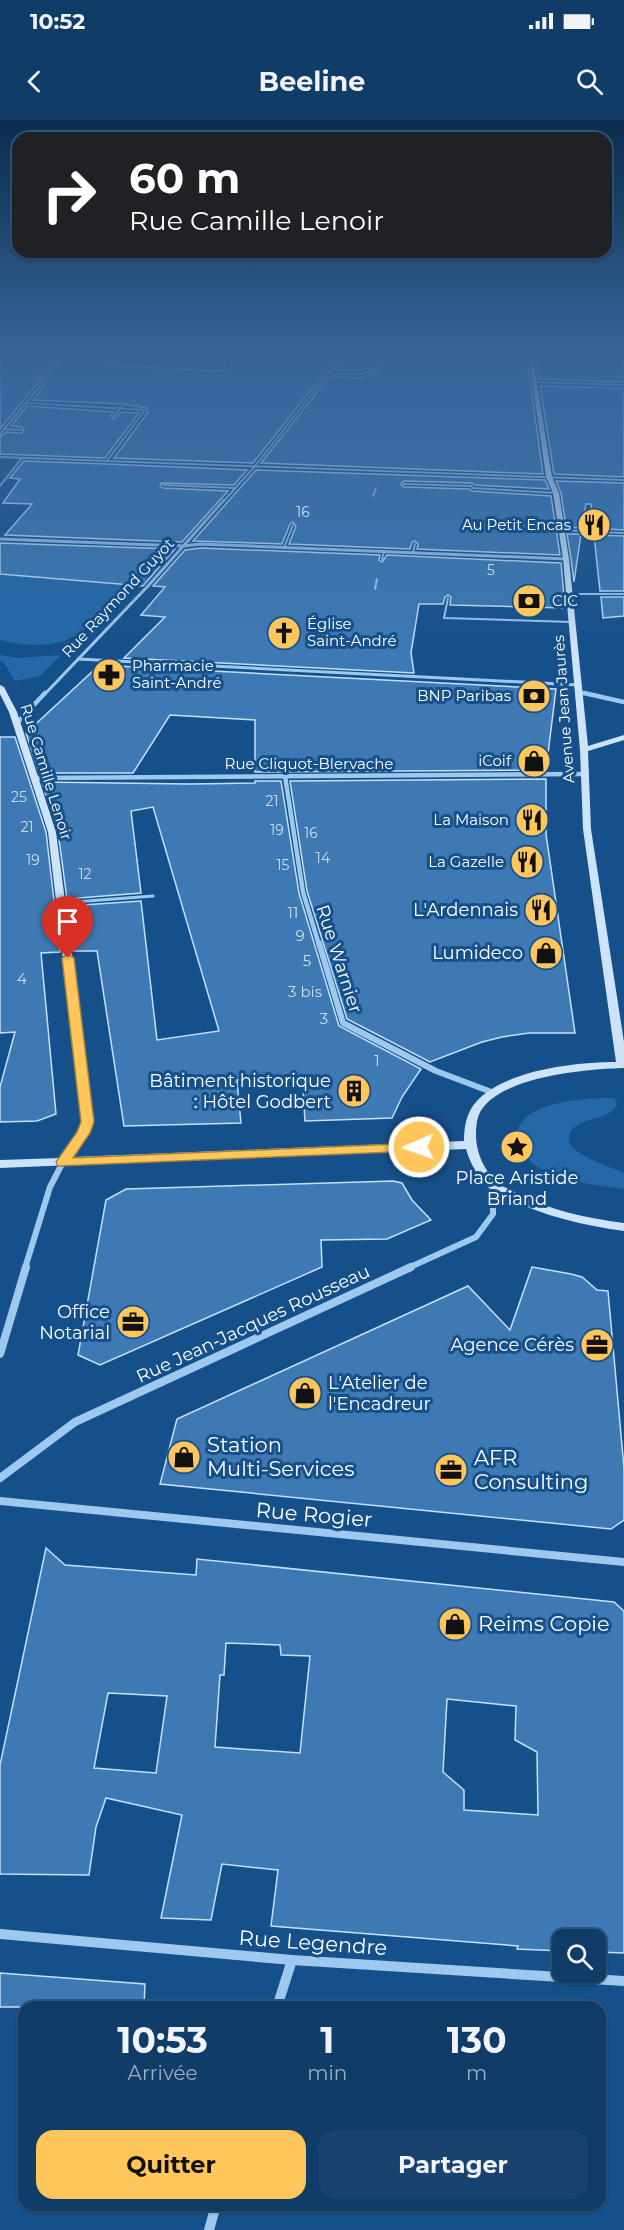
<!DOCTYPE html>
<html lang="fr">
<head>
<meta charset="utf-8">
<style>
	body { margin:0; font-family:Montserrat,sans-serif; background:#19436e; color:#f1f3f6; height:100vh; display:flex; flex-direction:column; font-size:22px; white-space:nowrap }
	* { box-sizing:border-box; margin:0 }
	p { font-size:20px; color:#9cadc0 }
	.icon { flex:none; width:33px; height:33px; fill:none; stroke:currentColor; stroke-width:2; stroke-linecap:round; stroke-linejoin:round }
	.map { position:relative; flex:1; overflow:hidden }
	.details { position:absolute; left:18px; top:1881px; width:588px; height:210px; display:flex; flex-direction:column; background:#103c68; border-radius:18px; box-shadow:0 2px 4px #0004,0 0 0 2px #30567c }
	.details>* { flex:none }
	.banner { position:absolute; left:12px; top:12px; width:600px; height:126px; border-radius:18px; box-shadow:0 2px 4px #0004,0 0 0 2px #30567c; background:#202124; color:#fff; overflow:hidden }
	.buttons { position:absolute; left:552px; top:1809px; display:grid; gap:12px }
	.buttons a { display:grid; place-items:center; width:54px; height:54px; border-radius:12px; background:#103c68; box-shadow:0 2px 4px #0004,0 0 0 2px #30567c; font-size:30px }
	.pin { position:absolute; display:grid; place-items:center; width:51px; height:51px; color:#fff; margin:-62px -26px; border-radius:50% 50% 50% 0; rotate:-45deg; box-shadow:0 0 6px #0007 }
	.pin .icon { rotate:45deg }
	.me { position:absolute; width:66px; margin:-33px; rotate:268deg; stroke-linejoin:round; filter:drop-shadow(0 0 4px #0008) }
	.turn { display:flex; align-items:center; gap:21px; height:126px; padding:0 18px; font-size:27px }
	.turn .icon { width:78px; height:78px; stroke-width:2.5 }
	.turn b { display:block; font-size:42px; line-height:51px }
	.eta { display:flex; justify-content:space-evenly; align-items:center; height:102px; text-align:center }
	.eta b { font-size:36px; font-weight:700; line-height:42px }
	.cta { display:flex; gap:12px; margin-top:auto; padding:12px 18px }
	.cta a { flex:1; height:69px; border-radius:18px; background:#ffc65c; color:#111; font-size:24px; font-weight:700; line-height:69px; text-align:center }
	.cta a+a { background:#19436e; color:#f1f3f6 }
	.status { display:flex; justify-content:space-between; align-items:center; height:42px; padding:0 30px; background:#103c68; direction:ltr }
	.status svg { height:16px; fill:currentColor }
	header { display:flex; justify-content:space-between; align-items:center; height:78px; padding:0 18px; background:#103c68; font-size:27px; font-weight:700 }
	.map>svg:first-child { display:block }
	.green { fill:#2568a7 }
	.building { fill:#3e79b3; stroke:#c5e0fb; stroke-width:1.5; fill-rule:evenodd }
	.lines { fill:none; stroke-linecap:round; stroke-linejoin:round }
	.lane-far1 { stroke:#9ec8ef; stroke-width:2 }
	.lane { stroke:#9ec8ef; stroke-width:3 }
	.street-far5 { stroke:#9ec8ef; stroke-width:2 }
	.street-far4 { stroke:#9ec8ef; stroke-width:3 }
	.street-far3 { stroke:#9ec8ef; stroke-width:4.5 }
	.street-far2 { stroke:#9ec8ef; stroke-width:6 }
	.street-far1 { stroke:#9ec8ef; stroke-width:8 }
	.street { stroke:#9ec8ef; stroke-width:10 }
	.secondary { fill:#cce3fa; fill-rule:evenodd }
	.route { fill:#ffc65c; stroke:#a6813c; stroke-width:1.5 }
	.labels { text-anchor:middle; stroke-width:6; stroke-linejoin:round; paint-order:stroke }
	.far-number-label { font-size:14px; fill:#cfdeec }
	.far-poi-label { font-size:15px; fill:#fff; stroke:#16508a; text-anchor:end }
	.far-street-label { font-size:15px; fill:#fff; stroke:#16508a }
	.number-label { font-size:15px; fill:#cfdeec }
	.poi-label { font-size:18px; fill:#fff; stroke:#16508a; text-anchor:end }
	.street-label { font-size:18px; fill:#fff; stroke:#16508a }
	.near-poi-label { font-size:21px; fill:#fff; stroke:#16508a; text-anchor:start }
	.near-street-label { font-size:21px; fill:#fff; stroke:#16508a }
</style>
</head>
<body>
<div class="status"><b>10:52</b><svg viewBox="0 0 49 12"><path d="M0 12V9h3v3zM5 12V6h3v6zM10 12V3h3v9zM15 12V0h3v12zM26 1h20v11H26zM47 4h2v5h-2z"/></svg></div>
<header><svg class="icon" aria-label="back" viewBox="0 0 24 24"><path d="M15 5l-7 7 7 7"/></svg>Beeline<svg class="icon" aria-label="search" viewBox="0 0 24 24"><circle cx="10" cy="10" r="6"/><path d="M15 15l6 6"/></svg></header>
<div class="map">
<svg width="624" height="2110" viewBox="0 0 624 2110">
	<rect width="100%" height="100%" fill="#16508a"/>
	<!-- green -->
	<g class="green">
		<path d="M0 454 131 465C86 511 71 536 0 520Z"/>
		<path d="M0 535 19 538 61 535 40 556 15 561 4 543 0 541Z"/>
		<path d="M614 978 617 983C613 1003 568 995 569 1020 570 1035 612 1047 624 1053V1069C595 1065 554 1061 531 1042 522 1035 516 1026 517 1015 519 981 588 978 614 978Z"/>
	</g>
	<!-- building -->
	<g class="building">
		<path d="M0 232H62L39 256 36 265 0 309Z"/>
		<path d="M70 232H119L106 242H116L113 245 218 251 229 249 251 232H341L253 343 114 338 148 292 147 288 122 284 33 280 42 269 44 260Z"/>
		<path d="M348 232H385L369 248 356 251 335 250Z"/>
		<path d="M392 232H526L543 354 261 343 330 256 356 258 371 255 385 243Z"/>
		<path d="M534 232H624V262L539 259Z"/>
		<path d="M540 266 624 268V357L554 354Z"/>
		<path d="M27 286 113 292 111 296 114 299 122 292 139 293 105 338 0 334V317L6 312 21 313 24 311 22 307 11 306Z"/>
		<path d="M24 341 107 344 247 350 234 365 161 363 160 366 163 368 228 371 182 422 5 415 32 384 3 383 20 359 10 358Z"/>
		<path d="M256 350 545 360 549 369 475 365 472 363 404 361 401 364 404 367 469 369 472 371 551 376 560 435 417 429 418 424 415 421 412 422 410 429 289 424 296 406 293 402 290 404 282 424 193 421Z"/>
		<path d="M556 361 624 363V410L594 408 591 384H586L582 408 566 407 561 373Z"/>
		<path d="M567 414H581L574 462 571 439Z"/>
		<path d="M594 415 624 416V471H600Z"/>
		<path d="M0 423 175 429 143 466 0 454Z"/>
		<path d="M201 428 380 435 379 440 382 442 387 435 561 443 565 488 450 485 451 477 448 475 445 477 443 484H419L411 533 414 553 124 538 165 497 141 495 165 467 153 466 185 430Z"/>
		<path d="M601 477H624V496L603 498Z"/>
		<path d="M116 546 556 569 546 650 255 652V600L170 595 133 653H39L26 613 93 551Z"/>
		<path d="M0 617H15L46 712 60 832 41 833 56 994 37 1001 0 1002V967L15 912 0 913Z"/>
		<path d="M546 659V714L575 913H529L502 917 482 922 430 942 347 899 307 771 290 661Z"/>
		<path d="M255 661H281L299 773 339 906 421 949 402 977 392 998 305 1001 302 956 237 960 241 1003 124 1006 97 831H74L68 786 141 781 157 920 219 911 153 687 131 691 141 773 67 779 58 712 42 662 190 664 255 663Z"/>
		<path d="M393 1061 402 1063 412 1080 431 1100 387 1119 321 1120 322 1147 100 1245 78 1235 106 1080 126 1069Z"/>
		<path d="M532 1147 571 1154 582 1157 597 1170 608 1171 624 1348V1400L611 1409 160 1364 177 1299 468 1166 510 1210Z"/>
		<path d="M46 1428 65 1445 196 1455 197 1439 614 1482 624 1491V1833L596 1832V1820H562V1831L517 1829 518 1826 271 1806 278 1750 222 1744 211 1800 161 1798 182 1695 106 1678 96 1707 89 1755 0 1754V1645ZM226 1523 280 1525 281 1535 310 1536 300 1633 215 1627 220 1555H224ZM108 1573 167 1576 156 1653 94 1648ZM447 1579 516 1586 515 1620 537 1632 538 1695 464 1690V1670L443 1652Z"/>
		<path d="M0 1853 145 1864 144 1887H0Z"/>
	</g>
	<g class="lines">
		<!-- lane-far1 -->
		<g class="lane-far1">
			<path d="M114 296 122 287"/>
			<path d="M4 309 21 310"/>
			<path d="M163 365 235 368"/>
			<path d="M373 376 376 368"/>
			<path d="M561 410 624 413"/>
			<path d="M284 428 293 405"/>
			<path d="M413 433 415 424"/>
			<path d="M382 439 384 432"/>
			<path d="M375 469 377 459"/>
			<path d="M570 474H624"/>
			<path d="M448 478 444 498 572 502"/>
		</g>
		<!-- lane -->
		<path class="lane" d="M61 783 153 776"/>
		<!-- street-far5 -->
		<g class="street-far5">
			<path d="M329 253C357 255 373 260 389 232"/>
			<path d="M534 262 624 265"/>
			<path d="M26 283 145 290 107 341"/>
			<path d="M0 314 39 267 41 258 67 232"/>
			<path d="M0 337 624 360"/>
			<path d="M404 364 472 366V368L556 373"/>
			<path d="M0 366 22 338"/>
			<path d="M223 382 255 346 345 232"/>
		</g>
		<!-- street-far4 -->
		<g class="street-far4">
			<path d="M0 419 183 426 201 424 566 439"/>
			<path d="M78 539 578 565"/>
			<path d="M579 572 591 575"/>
			<path d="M44 575 148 466 224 380"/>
		</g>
		<!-- street-far3 -->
		<g class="street-far3">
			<path d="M584 573 624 582"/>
			<path d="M17 603 45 573"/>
			<path d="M285 656 303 772 319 825"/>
			<path d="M35 658 583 654"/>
		</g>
		<!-- street-far2 -->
		<g class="street-far2">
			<path d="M319 823 343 903 436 951 494 973"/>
			<path d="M25 1148 50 1067 63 1042"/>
			<path d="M408 1148 476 1117 493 1094V1066"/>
		</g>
		<!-- street-far1 -->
		<g class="street-far1">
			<path d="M0 1234 26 1147"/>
			<path d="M0 1358 75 1302 411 1147"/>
			<path d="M0 1381 624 1442"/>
		</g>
		<!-- street -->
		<g class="street">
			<path d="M0 1814 292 1840 624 1861"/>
			<path d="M277 1887 292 1840"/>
			<path d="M209 2110 216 2085"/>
		</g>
		<!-- secondary -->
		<path class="secondary" d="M528 232H532L552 357 559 373 569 439 588 626 624 615V620L588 631 591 709 624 922V948C587 949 505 956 482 989 477 996 476 1006 476 1015 476 1033 485 1052 498 1063 503 1067 509 1069 515 1072 549 1090 585 1098 624 1103V1111C582 1105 543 1096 505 1077 499 1074 494 1072 489 1068 478 1058 470 1043 466 1029L0 1048V1040L60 1038 72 1022 82 1002 48 712 9 592 0 574V565L4 567 17 592 56 712 94 1002 73 1037 464 1021C464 1008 466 993 476 982 505 950 575 942 616 942L583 709 580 630 563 439 553 373 546 357Z"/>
	</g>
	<!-- sky -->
	<linearGradient id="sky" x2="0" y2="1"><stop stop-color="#0c2c4c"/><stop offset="0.44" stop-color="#366498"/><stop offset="1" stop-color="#366498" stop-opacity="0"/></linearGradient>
	<rect width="624" height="528" fill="url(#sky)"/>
	<!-- route -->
	<path class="route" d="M68 834 74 838 94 1002 90 1013 73 1038 419 1023 426 1027 419 1031 58 1046 56 1042 77 1012 81 1002 62 838Z"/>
	<!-- icons -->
	<defs>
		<g id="restaurant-disc" transform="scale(1.725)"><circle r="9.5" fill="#ffc65c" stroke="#16508a"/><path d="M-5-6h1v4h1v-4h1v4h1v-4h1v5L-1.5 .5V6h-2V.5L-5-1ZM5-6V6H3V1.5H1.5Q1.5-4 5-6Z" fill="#111"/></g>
		<g id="bank-disc" transform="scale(1.725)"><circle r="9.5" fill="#ffc65c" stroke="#16508a"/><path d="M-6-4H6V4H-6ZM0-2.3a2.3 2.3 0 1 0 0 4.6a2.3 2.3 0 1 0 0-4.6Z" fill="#111"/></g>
		<g id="church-disc" transform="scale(1.725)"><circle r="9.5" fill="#ffc65c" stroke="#16508a"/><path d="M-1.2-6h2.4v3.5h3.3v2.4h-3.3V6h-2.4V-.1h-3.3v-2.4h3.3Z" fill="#111"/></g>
		<g id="pharmacy-disc" transform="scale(1.725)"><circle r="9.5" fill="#ffc65c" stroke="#16508a"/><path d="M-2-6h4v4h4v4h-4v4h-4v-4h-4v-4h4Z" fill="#111"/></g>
		<g id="shop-disc" transform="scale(1.725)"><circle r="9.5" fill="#ffc65c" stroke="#16508a"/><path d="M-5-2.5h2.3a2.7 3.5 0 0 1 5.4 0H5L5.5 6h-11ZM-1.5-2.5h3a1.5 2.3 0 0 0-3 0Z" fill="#111"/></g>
		<g id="building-disc" transform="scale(1.725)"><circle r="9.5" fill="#ffc65c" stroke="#16508a"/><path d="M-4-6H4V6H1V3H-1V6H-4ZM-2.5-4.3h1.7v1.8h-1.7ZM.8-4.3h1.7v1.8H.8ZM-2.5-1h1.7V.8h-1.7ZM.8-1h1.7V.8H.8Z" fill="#111"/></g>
		<g id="sight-disc" transform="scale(1.725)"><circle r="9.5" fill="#ffc65c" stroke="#16508a"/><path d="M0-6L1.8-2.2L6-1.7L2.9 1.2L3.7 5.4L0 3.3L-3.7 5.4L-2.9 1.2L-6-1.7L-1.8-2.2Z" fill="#111"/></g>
		<g id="office-disc" transform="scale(1.725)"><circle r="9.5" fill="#ffc65c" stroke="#16508a"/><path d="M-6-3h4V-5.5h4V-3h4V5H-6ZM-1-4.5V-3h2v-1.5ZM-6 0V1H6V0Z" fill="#111"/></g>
	</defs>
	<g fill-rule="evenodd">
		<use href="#restaurant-disc" x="594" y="405"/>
		<use href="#bank-disc" x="529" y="481"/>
		<use href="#church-disc" x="284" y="513"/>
		<use href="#pharmacy-disc" x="109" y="555"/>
		<use href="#bank-disc" x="534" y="576"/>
		<use href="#shop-disc" x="534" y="641"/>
		<use href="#restaurant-disc" x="532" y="700"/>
		<use href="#restaurant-disc" x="527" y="742"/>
		<use href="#restaurant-disc" x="541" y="790"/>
		<use href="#shop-disc" x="546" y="833"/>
		<use href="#building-disc" x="354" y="971"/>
		<use href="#sight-disc" x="517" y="1027"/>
		<use href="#office-disc" x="133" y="1202"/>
		<use href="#office-disc" x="597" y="1225"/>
		<use href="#shop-disc" x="305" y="1273"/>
		<use href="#shop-disc" x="184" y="1337"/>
		<use href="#office-disc" x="451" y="1350"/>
		<use href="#shop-disc" x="455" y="1504"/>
	</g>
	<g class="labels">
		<!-- far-number labels -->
		<g class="far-number-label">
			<text x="303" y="397">16</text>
			<text x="491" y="455">5</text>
			<text x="19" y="682">25</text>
			<text x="272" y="686">21</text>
			<text x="27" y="712">21</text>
			<text x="277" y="715">19</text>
			<text x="311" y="718">16</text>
			<text x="323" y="743">14</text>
			<text x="33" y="745">19</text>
			<text x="283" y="750">15</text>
			<text x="85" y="759">12</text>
		</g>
		<!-- far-poi labels -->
		<g class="far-poi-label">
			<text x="571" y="410">Au Petit Encas</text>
			<text x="552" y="486" text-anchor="start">CIC</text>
			<text x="307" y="509" text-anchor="start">Église<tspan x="307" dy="17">Saint-André</tspan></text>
			<text x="132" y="551" text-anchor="start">Pharmacie<tspan x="132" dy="17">Saint-André</tspan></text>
			<text x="511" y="581">BNP Paribas</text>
			<text x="511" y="646">iCoif</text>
			<text x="509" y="705">La Maison</text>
			<text x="504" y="747">La Gazelle</text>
		</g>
		<!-- far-street labels -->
		<g class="far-street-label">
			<text transform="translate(118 478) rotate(-47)" y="5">Rue Raymond Guyot</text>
			<text transform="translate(564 589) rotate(-94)" y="5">Avenue Jean Jaurès</text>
			<text x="309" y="649">Rue Cliquot-Blervache</text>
			<text transform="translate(46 652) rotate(73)" y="5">Rue Camille Lenoir</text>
		</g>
		<!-- number labels -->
		<g class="number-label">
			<text x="293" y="798">11</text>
			<text x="300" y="821">9</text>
			<text x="307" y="846">5</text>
			<text x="22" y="864">4</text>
			<text x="305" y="877">3 bis</text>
			<text x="324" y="904">3</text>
			<text x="377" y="946">1</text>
		</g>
		<!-- poi labels -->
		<g class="poi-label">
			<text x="518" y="796">L'Ardennais</text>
			<text x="523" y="839">Lumideco</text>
			<text x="331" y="967">Bâtiment historique<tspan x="331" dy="21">: Hôtel Godbert</tspan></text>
			<text x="517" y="1064" text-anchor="middle">Place Aristide<tspan x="517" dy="21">Briand</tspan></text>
			<text x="110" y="1198">Office<tspan x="110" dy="21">Notarial</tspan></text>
			<text x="574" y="1231">Agence Cérès</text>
			<text x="328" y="1269" text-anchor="start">L'Atelier de<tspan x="328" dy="21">l'Encadreur</tspan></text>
		</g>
		<!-- street labels -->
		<g class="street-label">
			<text transform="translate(339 839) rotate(72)" y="6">Rue Warnier</text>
			<text transform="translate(253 1204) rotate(-25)" y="6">Rue Jean-Jacques Rousseau</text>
		</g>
		<!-- near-poi labels -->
		<g class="near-poi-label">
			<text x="207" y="1332">Station<tspan x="207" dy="24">Multi-Services</tspan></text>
			<text x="474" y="1345">AFR<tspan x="474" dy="24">Consulting</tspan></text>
			<text x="478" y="1511">Reims Copie</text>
		</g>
		<!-- near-street labels -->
		<g class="near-street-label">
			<text transform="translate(314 1395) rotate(5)" y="7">Rue Rogier</text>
			<text transform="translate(313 1823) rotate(4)" y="7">Rue Legendre</text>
		</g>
	</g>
</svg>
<div class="buttons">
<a><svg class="icon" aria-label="search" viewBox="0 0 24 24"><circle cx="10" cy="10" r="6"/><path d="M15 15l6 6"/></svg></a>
</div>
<div class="pin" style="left:68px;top:838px;background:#d93025"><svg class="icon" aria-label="arrive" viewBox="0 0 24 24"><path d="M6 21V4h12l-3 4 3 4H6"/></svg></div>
<svg class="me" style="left:419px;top:1027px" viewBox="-20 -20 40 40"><circle r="17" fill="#ffc65c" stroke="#fff" stroke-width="3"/><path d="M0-11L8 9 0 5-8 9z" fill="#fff"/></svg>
<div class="banner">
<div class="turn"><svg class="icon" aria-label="right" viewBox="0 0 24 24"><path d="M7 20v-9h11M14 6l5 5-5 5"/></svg><div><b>60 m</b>Rue Camille Lenoir</div></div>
</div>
<section class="details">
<div class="eta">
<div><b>10:53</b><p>Arrivée</p></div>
<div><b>1</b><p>min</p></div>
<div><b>130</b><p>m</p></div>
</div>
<div class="cta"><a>Quitter</a><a>Partager</a></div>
</section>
</div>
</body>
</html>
